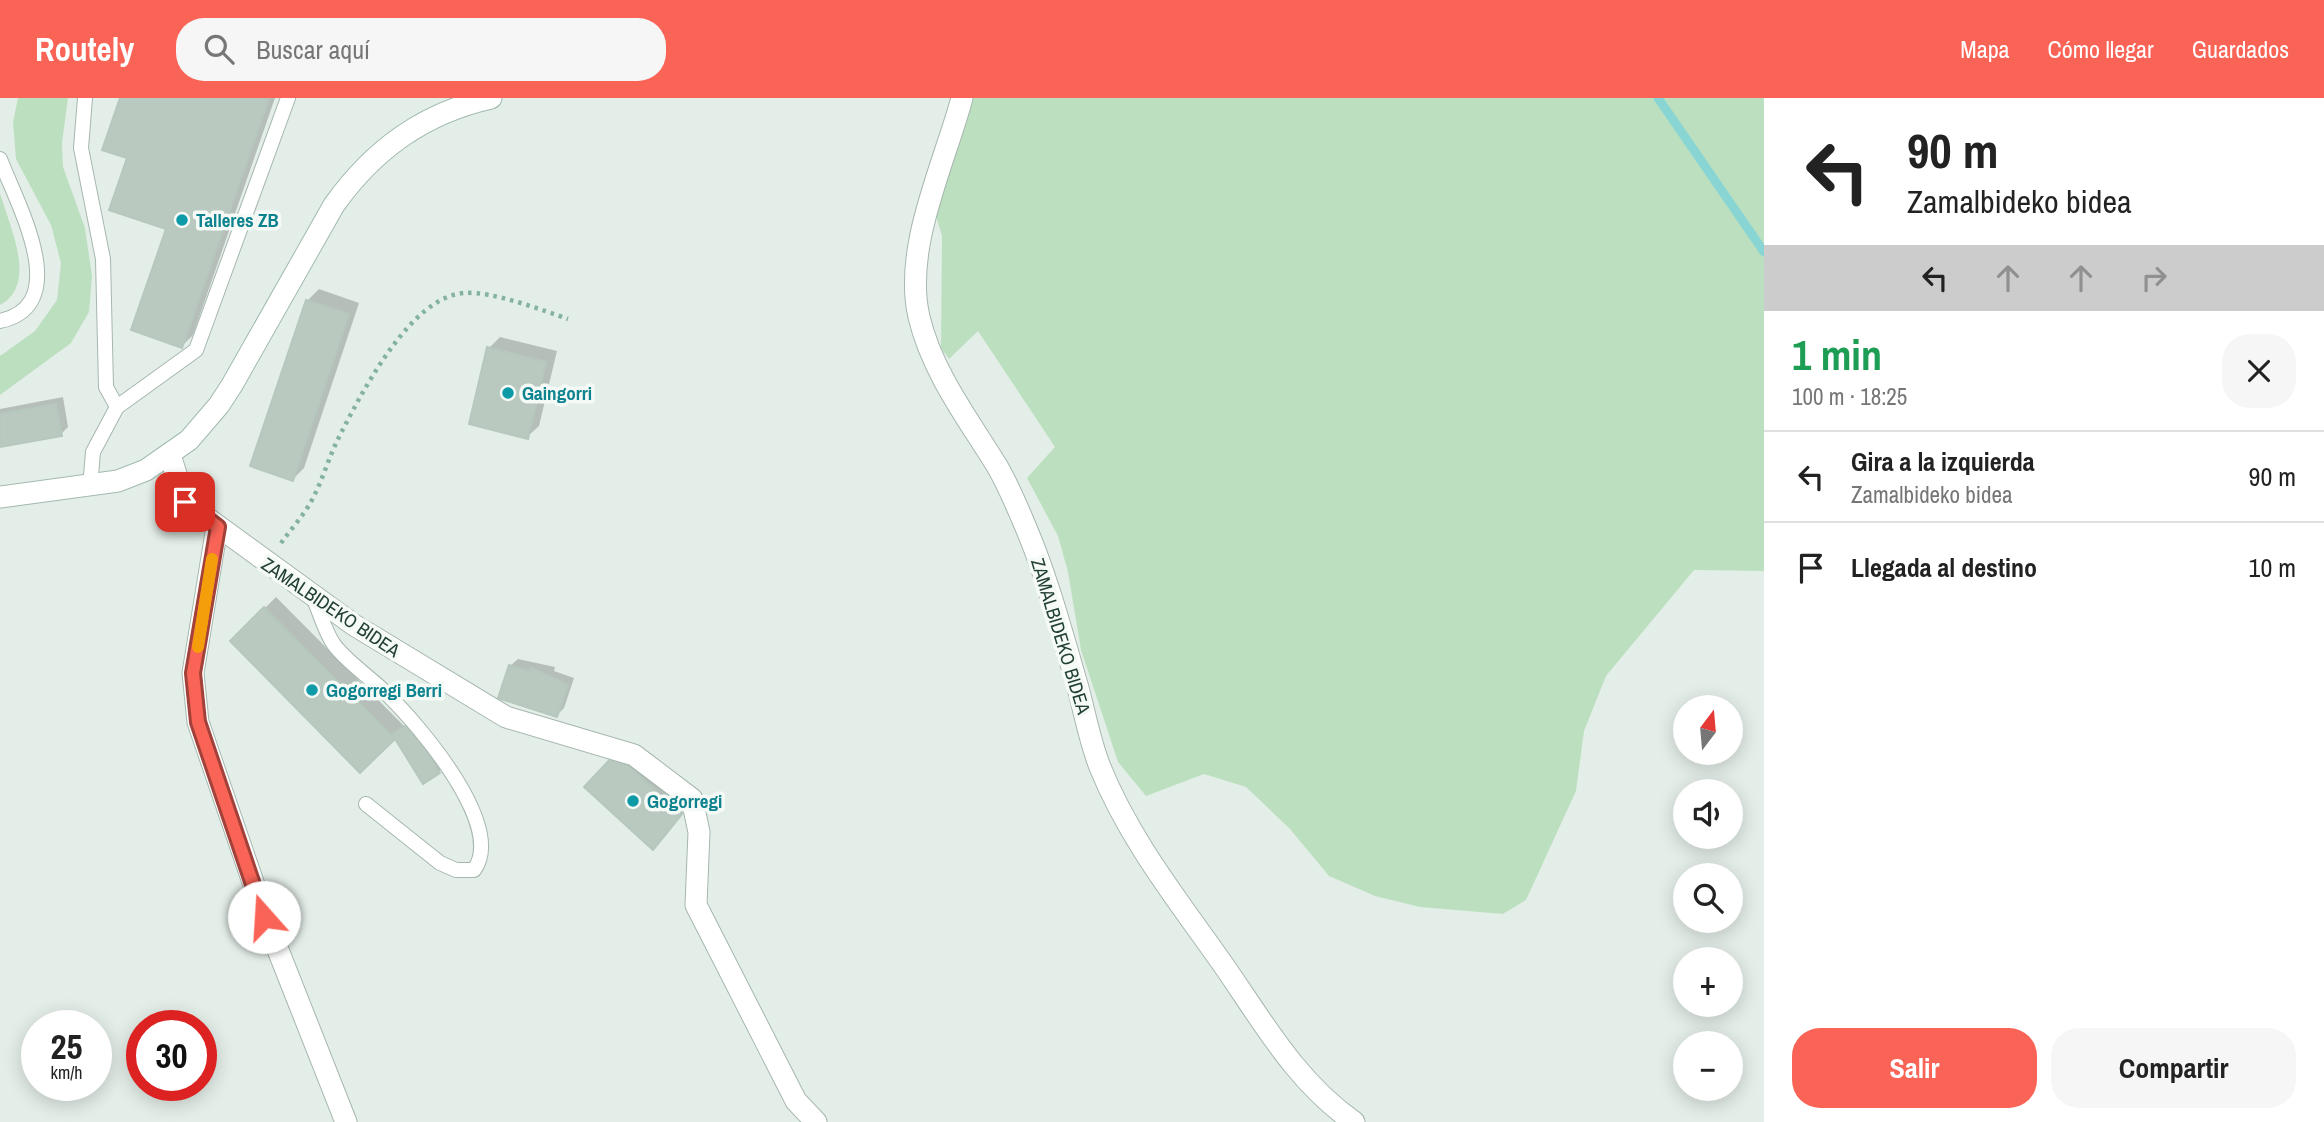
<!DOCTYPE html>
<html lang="es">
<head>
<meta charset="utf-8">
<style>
	body { margin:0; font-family:"Archivo Narrow",sans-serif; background:#f6f6f6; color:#222; height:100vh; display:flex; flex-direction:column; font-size:26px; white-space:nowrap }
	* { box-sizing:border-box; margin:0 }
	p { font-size:23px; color:#767676 }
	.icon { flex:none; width:38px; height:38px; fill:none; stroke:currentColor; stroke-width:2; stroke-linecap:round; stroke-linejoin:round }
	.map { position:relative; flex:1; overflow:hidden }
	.panel { display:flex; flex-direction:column; background:#fff; width:560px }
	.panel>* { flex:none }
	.top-card { background:#fff; color:#222; overflow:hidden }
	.needle { width:46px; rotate:16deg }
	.tools { position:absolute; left:1673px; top:597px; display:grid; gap:14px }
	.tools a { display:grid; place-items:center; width:70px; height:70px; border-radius:50%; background:#fff; box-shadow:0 4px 18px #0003; font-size:35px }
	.speed { position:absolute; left:21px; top:912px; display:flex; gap:14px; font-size:35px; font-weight:700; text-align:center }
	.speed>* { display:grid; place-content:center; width:91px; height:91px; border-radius:50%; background:#fff; box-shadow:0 4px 18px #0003; line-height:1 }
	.speed small { font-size:18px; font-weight:400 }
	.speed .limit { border:10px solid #d22; background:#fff; color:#111 }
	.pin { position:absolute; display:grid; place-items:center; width:60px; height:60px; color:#fff; margin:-30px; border-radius:14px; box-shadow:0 4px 10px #0006 }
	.me { position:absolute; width:77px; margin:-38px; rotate:341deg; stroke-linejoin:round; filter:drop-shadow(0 0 5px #0008) }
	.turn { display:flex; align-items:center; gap:24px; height:147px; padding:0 28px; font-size:32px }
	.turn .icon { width:91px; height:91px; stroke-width:2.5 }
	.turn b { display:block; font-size:49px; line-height:60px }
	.lanes { display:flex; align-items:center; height:66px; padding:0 28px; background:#0003; justify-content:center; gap:35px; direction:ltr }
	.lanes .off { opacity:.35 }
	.round { display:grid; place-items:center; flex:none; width:74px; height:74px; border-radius:28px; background:#f6f6f6 }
	.head { display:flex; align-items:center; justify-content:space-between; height:119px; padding:0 28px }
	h1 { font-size:42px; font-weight:700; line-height:52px; color:#1e9e55 }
	.primary-button { display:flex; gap:14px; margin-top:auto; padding:14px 28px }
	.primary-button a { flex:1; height:80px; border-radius:28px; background:#f96457; color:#fff; font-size:28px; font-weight:700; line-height:80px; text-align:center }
	.primary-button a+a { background:#f6f6f6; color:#222 }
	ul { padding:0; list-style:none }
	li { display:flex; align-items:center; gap:21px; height:91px; padding:0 28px; border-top:2px solid #e0e0e0 }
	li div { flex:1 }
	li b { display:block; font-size:26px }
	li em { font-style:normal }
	header { display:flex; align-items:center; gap:42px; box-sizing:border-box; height:98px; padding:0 35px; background:#f96457; color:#fff }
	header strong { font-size:33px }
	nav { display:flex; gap:38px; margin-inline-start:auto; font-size:24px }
	.search { width:490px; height:63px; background:#f6f6f6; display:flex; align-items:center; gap:18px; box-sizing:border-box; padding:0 24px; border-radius:28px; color:#767676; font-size:26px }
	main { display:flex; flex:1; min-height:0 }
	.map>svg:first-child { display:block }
	.green { fill:#bce0bf }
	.shadow { fill:#0003 }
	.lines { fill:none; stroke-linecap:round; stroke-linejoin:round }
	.stream { stroke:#89d5d4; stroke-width:9 }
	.building { fill:#b9c9c0; stroke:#b6c8bd; stroke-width:2 }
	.lane-casing { stroke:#a6b7ae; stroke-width:16 }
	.street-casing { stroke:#a6b7ae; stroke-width:23 }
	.secondary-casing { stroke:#a1baae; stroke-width:23 }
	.path { stroke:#83b39c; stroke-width:4.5; stroke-dasharray:3.5 5; stroke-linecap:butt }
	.lane { stroke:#fff; stroke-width:14 }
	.street { stroke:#fff; stroke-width:21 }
	.secondary { stroke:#fff; stroke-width:21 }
	.route-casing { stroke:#a24139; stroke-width:18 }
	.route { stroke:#f96457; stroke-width:12 }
	.slow { stroke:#f59e0b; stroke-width:12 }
	.culture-dot { fill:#0f9aa8; stroke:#f5faf6; stroke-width:2.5 }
	.labels { text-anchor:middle; stroke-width:7; stroke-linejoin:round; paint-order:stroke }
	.culture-label { font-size:19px; font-weight:bold; fill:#0d838f; stroke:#f5faf6; text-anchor:start }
	.street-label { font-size:19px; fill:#224133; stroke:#f5faf6 }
</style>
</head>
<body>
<header>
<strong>Routely</strong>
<div class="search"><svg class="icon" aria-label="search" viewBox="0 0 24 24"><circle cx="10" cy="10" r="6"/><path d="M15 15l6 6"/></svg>Buscar aquí</div>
<nav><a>Mapa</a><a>Cómo llegar</a><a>Guardados</a></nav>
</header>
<main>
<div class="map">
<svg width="1764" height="1024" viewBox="0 0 1764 1024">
	<rect width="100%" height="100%" fill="#e4eee8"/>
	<!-- green -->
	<g class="green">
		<path d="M18 0H68L62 45 63 69 85 130 92 178 89 214 71 245 0 297V258L35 233 57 202 61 165 51 127 16 61 13 24Z"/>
		<path d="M967 0H1764V473L1694 472 1606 578 1584 633 1576 693 1526 802 1503 816 1420 809 1375 798 1329 778 1290 731 1246 689 1204 676 1146 698 1118 664 1081 552 1068 474 1058 438 1027 380 1055 349 978 233 949 261 941 250 942 138 932 105Z"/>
		<path d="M0 95C9 128 39 186 0 207Z"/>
	</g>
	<!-- shadow -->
	<g class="shadow">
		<path d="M121 0H275L193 237 182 248 168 130 129 59Z"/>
		<path d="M319 191 359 205 304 370 293 381 307 203Z"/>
		<path d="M500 239 557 253 539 328 527 339 489 250Z"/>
		<path d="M63 299 68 329 61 336 0 347V311Z"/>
		<path d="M276 499 404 628 418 619 446 666 439 673 395 638 360 672 232 543Z"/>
		<path d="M518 561 555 569 554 573 574 580 564 610 557 617 510 568Z"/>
		<path d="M616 657 692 704 653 749Z"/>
	</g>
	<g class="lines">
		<!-- stream -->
		<path class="stream" d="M1658 0 1764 154"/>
	</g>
	<!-- building -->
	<g class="building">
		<path d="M120 0H269L182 250 131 232 166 131 109 112 127 60 102 52Z"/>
		<path d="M306 202 349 216 293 383 250 368Z"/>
		<path d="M487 249 546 264 528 341 469 326Z"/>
		<path d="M56 306 62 338 0 349V316Z"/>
		<path d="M264 509 395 641 360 675 230 543Z"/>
		<path d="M509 567 530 574 531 570 568 587 557 619 498 600Z"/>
		<path d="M410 625 440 675 423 686 392 636Z"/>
		<path d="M615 656 682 716 653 752 584 689Z"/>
	</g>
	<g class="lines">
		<!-- lane casing -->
		<g class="lane-casing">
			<g id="lane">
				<path d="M85 0 81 50 103 161 106 289 117 309"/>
				<path d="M0 61C16 104 75 207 0 223"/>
				<path d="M90 389 93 354 117 309 196 252 288 0"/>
				<path d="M313 499C320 514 325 535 335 548 350 567 373 581 390 599 420 629 506 728 474 772H456L440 765 366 706"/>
			</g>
		</g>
		<!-- street casing -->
		<g class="street-casing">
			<g id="street">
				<path d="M962 0C944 67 903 150 919 219 932 274 968 321 997 368 1007 385 1016 406 1024 425 1047 478 1062 535 1078 590 1085 616 1090 644 1100 669 1129 741 1177 801 1222 865 1262 922 1295 983 1354 1024"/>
				<path d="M170 357 185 404 354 527 506 619 634 657 692 701 699 734 696 807 796 1003 816 1024"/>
				<path d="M217 429 193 575 198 624 265 819 346 1024"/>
			</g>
		</g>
		<!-- secondary casing -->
		<g class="secondary-casing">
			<path id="secondary" d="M0 399 118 383 146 372 189 342 219 307 232 287 334 107C374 51 424 15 491 0"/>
		</g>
		<!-- path -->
		<path class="path" d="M281 445C291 431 304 417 312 402 322 383 328 362 337 343 359 300 410 197 465 195 492 193 542 212 568 221"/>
		<!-- lane -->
		<use href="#lane" class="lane"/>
		<!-- street -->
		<use href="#street" class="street"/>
		<!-- secondary -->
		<use href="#secondary" class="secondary"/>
	</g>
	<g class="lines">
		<!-- route casing -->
		<g class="route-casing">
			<path id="route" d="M185 404 218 429 193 575 198 624 264 819"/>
		</g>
		<!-- route -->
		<use href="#route" class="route"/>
		<!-- slow -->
		<path class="slow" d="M198 549 212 461"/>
	</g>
	<!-- markers -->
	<g class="culture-dot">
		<circle cx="182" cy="122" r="7"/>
		<circle cx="508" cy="295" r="7"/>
		<circle cx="312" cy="592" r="7"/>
		<circle cx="633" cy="703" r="7"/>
	</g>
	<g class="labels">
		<!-- culture labels -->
		<g class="culture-label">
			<text x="196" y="129">Talleres ZB</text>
			<text x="522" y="302">Gaingorri</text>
			<text x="326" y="599">Gogorregi Berri</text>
			<text x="647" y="710">Gogorregi</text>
		</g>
		<!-- street labels -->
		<g class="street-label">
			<text transform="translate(331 509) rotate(34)" y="7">ZAMALBIDEKO BIDEA</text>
			<text transform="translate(1061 538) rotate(73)" y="7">ZAMALBIDEKO BIDEA</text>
		</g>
	</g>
</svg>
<div class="tools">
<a><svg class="needle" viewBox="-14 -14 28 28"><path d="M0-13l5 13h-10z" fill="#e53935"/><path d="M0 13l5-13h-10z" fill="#767676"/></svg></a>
<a><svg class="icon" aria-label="sound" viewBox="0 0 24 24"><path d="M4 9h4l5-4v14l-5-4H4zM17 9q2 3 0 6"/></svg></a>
<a><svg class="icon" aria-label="search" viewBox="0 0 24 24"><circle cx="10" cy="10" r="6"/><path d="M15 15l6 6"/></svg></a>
<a>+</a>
<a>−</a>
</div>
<div class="speed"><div>25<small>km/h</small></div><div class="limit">30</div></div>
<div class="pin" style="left:185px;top:404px;background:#d93025"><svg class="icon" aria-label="arrive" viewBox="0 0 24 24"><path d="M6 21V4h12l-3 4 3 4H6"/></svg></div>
<svg class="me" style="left:264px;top:819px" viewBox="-20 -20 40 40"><circle r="19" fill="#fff"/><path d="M0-13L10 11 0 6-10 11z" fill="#f96457"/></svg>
</div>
<section class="panel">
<div class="top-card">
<div class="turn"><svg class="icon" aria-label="left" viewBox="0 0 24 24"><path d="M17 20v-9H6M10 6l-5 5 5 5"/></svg><div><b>90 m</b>Zamalbideko bidea</div></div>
<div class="lanes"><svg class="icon" aria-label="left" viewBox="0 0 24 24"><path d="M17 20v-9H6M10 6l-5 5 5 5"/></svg><svg class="icon off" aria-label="ahead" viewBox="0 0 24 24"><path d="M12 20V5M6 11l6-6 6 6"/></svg><svg class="icon off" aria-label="ahead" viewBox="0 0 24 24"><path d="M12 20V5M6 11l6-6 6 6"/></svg><svg class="icon off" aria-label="right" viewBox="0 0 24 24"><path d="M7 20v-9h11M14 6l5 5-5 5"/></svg></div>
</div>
<div class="head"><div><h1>1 min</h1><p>100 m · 18:25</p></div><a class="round"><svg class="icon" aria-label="close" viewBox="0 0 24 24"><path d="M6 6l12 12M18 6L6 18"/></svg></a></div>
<ul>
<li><svg class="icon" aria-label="left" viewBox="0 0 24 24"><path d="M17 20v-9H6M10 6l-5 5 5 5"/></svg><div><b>Gira a la izquierda</b><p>Zamalbideko bidea</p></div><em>90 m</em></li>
<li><svg class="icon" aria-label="arrive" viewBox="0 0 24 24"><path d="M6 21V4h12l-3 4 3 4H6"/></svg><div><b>Llegada al destino</b></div><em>10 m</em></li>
</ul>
<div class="primary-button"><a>Salir</a><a>Compartir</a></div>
</section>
</main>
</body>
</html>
